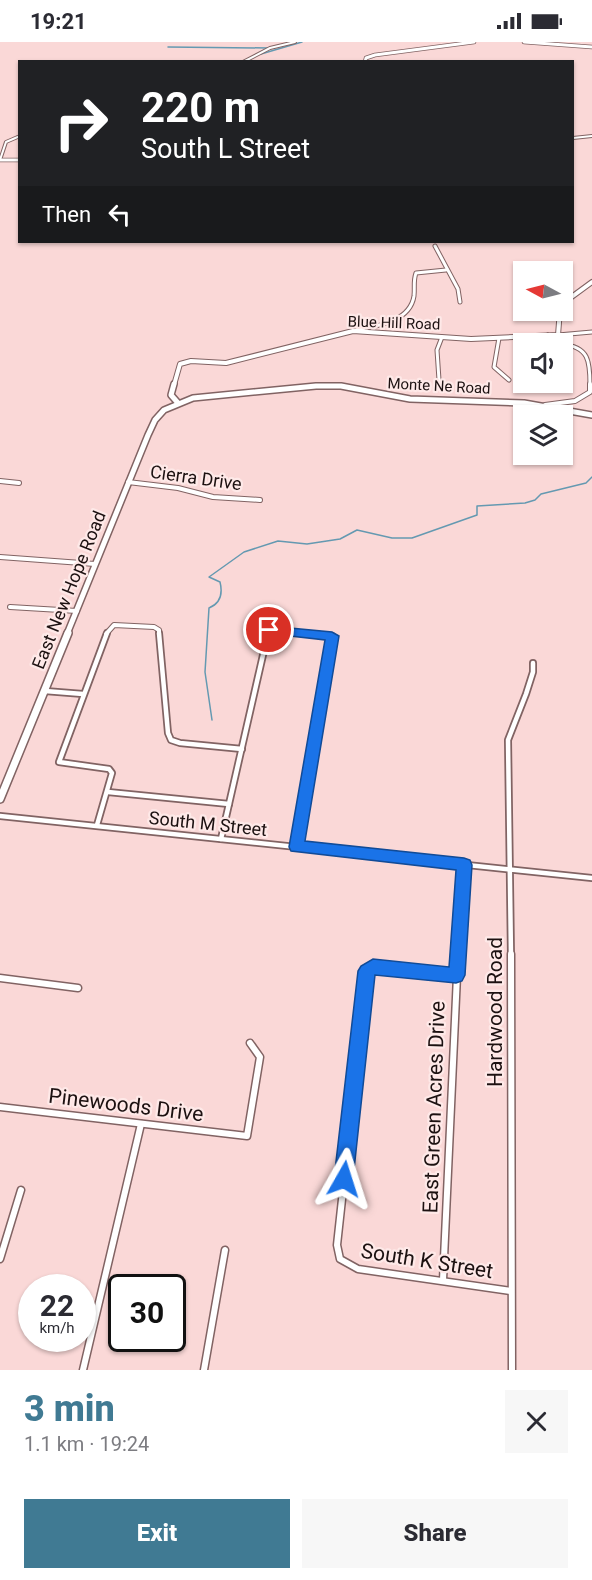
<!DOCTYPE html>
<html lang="en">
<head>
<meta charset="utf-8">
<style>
	body { margin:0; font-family:Roboto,sans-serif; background:#f7f7f7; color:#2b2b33; height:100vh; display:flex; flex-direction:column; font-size:22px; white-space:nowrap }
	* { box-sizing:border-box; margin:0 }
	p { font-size:20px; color:#7c7c81 }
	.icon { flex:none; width:33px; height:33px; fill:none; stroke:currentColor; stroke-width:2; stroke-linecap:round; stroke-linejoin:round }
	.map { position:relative; height:1328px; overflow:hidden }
	.side { display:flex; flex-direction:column; background:#fff; flex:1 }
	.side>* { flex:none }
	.guide { position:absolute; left:18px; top:18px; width:556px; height:183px; border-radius:0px; box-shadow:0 2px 4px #0004; background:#202124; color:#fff; overflow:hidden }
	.needle { width:39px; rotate:277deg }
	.tools { position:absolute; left:513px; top:219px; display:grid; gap:12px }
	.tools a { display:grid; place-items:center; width:60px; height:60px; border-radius:0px; background:#fff; box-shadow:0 2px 4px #0004; font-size:30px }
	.speed { position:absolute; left:18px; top:1232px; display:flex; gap:12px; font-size:30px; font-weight:700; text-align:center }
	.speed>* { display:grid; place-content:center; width:78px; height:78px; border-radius:50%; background:#fff; box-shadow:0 2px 4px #0004; line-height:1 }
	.speed small { font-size:15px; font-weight:400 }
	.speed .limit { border:3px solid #111; border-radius:9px; background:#fff; color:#111 }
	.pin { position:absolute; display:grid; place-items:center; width:51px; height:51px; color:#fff; margin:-26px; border:3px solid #fff; border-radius:50%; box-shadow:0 2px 6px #0007 }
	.me { position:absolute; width:66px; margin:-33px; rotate:6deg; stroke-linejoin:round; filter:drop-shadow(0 0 4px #0008) }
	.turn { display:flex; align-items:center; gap:21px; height:126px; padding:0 24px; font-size:27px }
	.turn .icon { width:78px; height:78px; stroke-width:2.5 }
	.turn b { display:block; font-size:42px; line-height:51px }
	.then { display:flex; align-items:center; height:57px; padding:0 24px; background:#0003; gap:12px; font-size:22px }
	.round { display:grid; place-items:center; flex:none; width:63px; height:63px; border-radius:0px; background:#f7f7f7 }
	.overview { display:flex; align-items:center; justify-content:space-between; height:102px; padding:0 24px }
	h1 { font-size:36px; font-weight:800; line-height:45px; color:#407a93 }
	.cta { display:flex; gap:12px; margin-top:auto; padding:12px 24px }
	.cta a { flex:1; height:69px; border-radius:0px; background:#407a93; color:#fff; font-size:24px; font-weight:800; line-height:69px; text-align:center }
	.cta a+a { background:#f7f7f7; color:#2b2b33 }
	.status { display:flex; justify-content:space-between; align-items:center; height:42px; padding:0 30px; background:#fff; direction:ltr }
	.status svg { height:16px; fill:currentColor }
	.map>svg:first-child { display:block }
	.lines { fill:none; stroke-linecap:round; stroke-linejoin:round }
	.stream { stroke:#6499b1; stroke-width:1.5 }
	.street-far4-casing { stroke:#816363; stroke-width:4 }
	.street-far3-casing { stroke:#816363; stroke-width:5 }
	.street-far2-casing { stroke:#816363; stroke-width:6 }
	.street-far1-casing { stroke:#816363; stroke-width:8 }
	.street-casing { stroke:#816363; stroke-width:9 }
	.secondary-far3-casing { stroke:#816363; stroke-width:4.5 }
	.secondary-far2-casing { stroke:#816363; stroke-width:6 }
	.secondary-far1-casing { stroke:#816363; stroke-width:8 }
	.secondary-casing { stroke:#816363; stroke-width:10 }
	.street-far4 { stroke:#fff; stroke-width:2 }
	.street-far3 { stroke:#fff; stroke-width:3 }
	.street-far2 { stroke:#fff; stroke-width:4 }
	.street-far1 { stroke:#fff; stroke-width:4.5 }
	.street { stroke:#fff; stroke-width:6 }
	.secondary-far3 { stroke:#fff; stroke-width:3 }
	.secondary-far2 { stroke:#fff; stroke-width:4 }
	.secondary-far1 { stroke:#fff; stroke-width:5 }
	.secondary { stroke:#fff; stroke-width:7 }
	.route { fill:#1a73e8; stroke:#114b97; stroke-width:1.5 }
	.labels { text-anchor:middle; stroke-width:4.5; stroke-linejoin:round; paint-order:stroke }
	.far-street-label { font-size:15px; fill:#1c1111; stroke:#fee9e8 }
	.street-label { font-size:18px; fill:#1c1111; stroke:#fee9e8 }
	.near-street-label { font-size:21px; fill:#1c1111; stroke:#fee9e8 }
</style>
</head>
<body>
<div class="status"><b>19:21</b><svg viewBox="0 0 49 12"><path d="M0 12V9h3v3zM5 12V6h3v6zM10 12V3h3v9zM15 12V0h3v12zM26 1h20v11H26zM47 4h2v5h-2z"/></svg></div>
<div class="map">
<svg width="592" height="1328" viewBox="0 0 592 1328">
	<rect width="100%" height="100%" fill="#fad8d7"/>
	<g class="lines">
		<!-- stream -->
		<g class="stream">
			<path d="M168 5 268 6"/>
			<path d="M261 12 302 0"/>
			<path d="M212 678 205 630 209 566C221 561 223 552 220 540L209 535 244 510 278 499 307 502 340 497 357 488 392 496H412L477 473V464L525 461 535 458 541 452 586 441 592 435"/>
		</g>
		<!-- street-far4 casing -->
		<g class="street-far4-casing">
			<g id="street-far4">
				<path d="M243 20 270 6 295 0"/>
				<path d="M573 96 592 94"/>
				<path d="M0 118 6 100 20 94"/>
			</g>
		</g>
		<!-- street-far3 casing -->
		<g class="street-far3-casing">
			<g id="street-far3">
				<path d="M435 204 458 247 460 260"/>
				<path d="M356 288C377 284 410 280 414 254 415 246 413 239 416 231L446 228"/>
				<path d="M548 293 562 302"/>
				<path d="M558 293 592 290"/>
				<path d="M499 296 494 325 509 338"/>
				<path d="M562 302C589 305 590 319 590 343"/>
				<path d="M439 338 437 308 442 295"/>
			</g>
		</g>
		<!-- street-far2 casing -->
		<g class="street-far2-casing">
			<g id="street-far2">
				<path d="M545 363 575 359 590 350V342"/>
				<path d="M0 439 19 441"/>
				<path d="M128 440 178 446 213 455 260 458"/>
				<path d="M0 515 95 522"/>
				<path d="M10 565 77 569"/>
				<path d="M106 592 114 583 154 585 159 588V592"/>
				<path d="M268 592 269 588 313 592"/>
			</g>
		</g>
		<!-- street-far1 casing -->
		<g class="street-far1-casing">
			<g id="street-far1">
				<path d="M159 591 168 691 171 698 180 701 242 707"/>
				<path d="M45 649 83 652"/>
				<path d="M108 750 229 762"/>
				<path d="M0 774 592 836"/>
				<path d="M97 783 112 731 109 727 59 720 107 591"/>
				<path d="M221 797 268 591"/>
				<path d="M296 805 332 594 298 591"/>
				<path d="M457 914 464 823"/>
				<path d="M511 914 508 698 526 652 533 630V621"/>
			</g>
		</g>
		<!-- street casing -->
		<g class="street-casing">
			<g id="street">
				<path d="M511 912 512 1328"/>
				<path d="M456 933 373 925 367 929 337 1203 340 1217 358 1227 511 1249"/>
				<path d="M0 936 78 946"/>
				<path d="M0 1065 247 1094 260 1015 250 1001"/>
				<path d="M0 1217 21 1148"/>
				<path d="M443 1238 458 912"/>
				<path d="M83 1328 141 1082"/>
				<path d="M204 1328 225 1208"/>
			</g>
		</g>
		<!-- secondary-far3 casing -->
		<g class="secondary-far3-casing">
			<g id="secondary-far3">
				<path d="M524 0 592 5"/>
				<path d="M365 20 366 16 375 13 474 0"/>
				<path d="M0 118H20"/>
			</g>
		</g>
		<!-- secondary-far2 casing -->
		<g class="secondary-far2-casing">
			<g id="secondary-far2">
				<path d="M562 262 592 240"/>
				<path d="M174 343 180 322 191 319 226 321 353 289 471 297 558 293 560 268"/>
			</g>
		</g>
		<!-- secondary-far1 casing -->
		<g class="secondary-far1-casing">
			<g id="secondary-far1">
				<path d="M174 342 171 353 178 361"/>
				<path d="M67 592 148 393 155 378 164 368 193 356 316 344H341L410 357 524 361 592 373"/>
			</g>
		</g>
		<!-- secondary casing -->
		<g class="secondary-casing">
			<path id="secondary" d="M0 757 68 591"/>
		</g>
		<!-- street-far4 -->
		<use href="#street-far4" class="street-far4"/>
		<!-- street-far3 -->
		<use href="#street-far3" class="street-far3"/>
		<!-- street-far2 -->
		<use href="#street-far2" class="street-far2"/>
		<!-- street-far1 -->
		<use href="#street-far1" class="street-far1"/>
		<!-- street -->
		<use href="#street" class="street"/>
		<!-- secondary-far3 -->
		<use href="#secondary-far3" class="secondary-far3"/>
		<!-- secondary-far2 -->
		<use href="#secondary-far2" class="secondary-far2"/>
		<!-- secondary-far1 -->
		<use href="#secondary-far1" class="secondary-far1"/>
		<!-- secondary -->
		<use href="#secondary" class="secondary"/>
	</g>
	<!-- route -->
	<path class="route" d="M269 584 332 590 339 594 305 799 464 816 470 818 472 823 465 933 462 939 456 941 375 933 353 1137 350 1144 344 1147 337 1144 334 1137 358 929 361 924 373 917 449 925 456 828 291 809 289 805 325 598 264 591 262 588Z"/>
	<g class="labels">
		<!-- far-street labels -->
		<g class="far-street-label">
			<text transform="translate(394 281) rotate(2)" y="5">Blue Hill Road</text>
			<text transform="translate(439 344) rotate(3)" y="5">Monte Ne Road</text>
		</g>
		<!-- street labels -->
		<g class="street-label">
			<text transform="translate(196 436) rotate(8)" y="6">Cierra Drive</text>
			<text transform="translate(69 548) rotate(-68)" y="6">East New Hope Road</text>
			<text transform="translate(208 782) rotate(6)" y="6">South M Street</text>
		</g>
		<!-- near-street labels -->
		<g class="near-street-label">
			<text transform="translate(495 970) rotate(-90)" y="7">Hardwood Road</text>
			<text transform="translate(126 1063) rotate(7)" y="7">Pinewoods Drive</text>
			<text transform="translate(434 1065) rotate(-88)" y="7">East Green Acres Drive</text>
			<text transform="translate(427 1219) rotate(9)" y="7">South K Street</text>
		</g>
	</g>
</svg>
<div class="tools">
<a><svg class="needle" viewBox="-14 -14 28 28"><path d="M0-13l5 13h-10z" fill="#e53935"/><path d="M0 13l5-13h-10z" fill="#7c7c81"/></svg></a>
<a><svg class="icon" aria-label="sound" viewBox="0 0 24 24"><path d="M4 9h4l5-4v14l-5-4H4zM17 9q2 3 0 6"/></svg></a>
<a><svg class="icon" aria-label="layers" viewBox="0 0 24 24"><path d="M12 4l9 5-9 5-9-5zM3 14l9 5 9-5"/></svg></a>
</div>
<div class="speed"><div>22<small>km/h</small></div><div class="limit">30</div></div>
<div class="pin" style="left:269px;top:588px;background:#d93025"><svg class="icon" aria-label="arrive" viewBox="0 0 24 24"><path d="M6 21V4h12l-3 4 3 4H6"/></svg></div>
<svg class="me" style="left:344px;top:1137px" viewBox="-20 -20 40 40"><path d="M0-17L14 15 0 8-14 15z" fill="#1a73e8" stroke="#fff" stroke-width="4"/></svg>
<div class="guide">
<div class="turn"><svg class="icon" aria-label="right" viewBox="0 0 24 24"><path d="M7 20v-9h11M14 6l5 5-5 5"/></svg><div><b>220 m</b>South L Street</div></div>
<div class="then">Then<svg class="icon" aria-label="left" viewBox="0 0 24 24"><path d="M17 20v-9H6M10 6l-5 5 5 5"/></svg></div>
</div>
</div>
<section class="side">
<div class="overview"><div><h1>3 min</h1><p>1.1 km · 19:24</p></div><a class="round"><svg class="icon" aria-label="close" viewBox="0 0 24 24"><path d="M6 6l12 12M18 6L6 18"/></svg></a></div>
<div class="cta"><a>Exit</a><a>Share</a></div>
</section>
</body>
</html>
